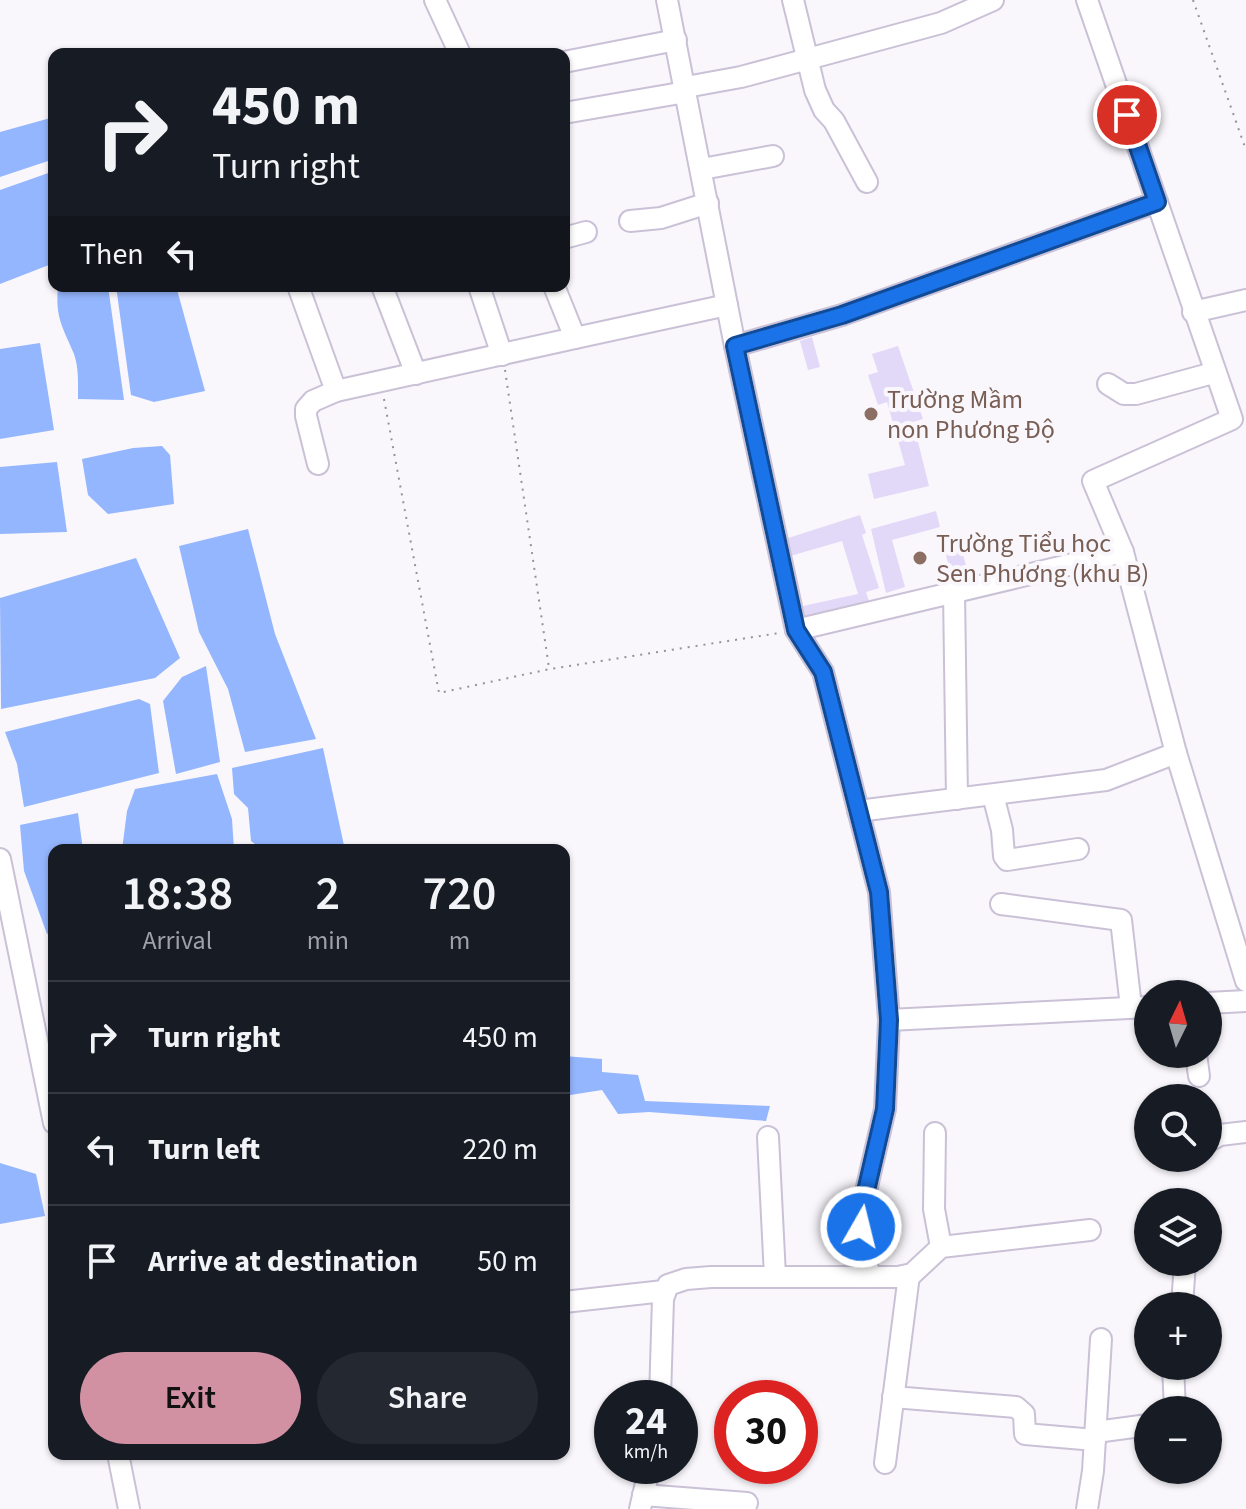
<!DOCTYPE html>
<html lang="en">
<head>
<meta charset="utf-8">
<style>
	body { margin:0; font-family:"Source Sans 3",sans-serif; background:#242831; color:#f1f3f6; height:100vh; display:flex; flex-direction:column; font-size:30px; white-space:nowrap }
	* { box-sizing:border-box; margin:0 }
	p { font-size:26px; color:#9ea1a6 }
	.icon { flex:none; width:44px; height:44px; fill:none; stroke:currentColor; stroke-width:2; stroke-linecap:round; stroke-linejoin:round }
	.map { position:relative; flex:1; overflow:hidden }
	.details { position:absolute; left:48px; top:844px; width:522px; height:616px; display:flex; flex-direction:column; background:#171b24; border-radius:16px; box-shadow:0 2px 6px #0004 }
	.details>* { flex:none }
	.top-card { position:absolute; left:48px; top:48px; width:522px; height:244px; border-radius:16px; box-shadow:0 2px 6px #0004; background:#171b24; color:#f1f3f6; overflow:hidden }
	.needle { width:52px; rotate:5deg }
	.buttons { position:absolute; left:1134px; top:980px; display:grid; gap:16px }
	.buttons a { display:grid; place-items:center; width:88px; height:88px; border-radius:50%; background:#171b24; box-shadow:0 2px 6px #0004; font-size:40px }
	.speed { position:absolute; left:594px; top:1380px; display:flex; gap:16px; font-size:40px; font-weight:700; text-align:center }
	.speed>* { display:grid; place-content:center; width:104px; height:104px; border-radius:50%; background:#171b24; box-shadow:0 2px 6px #0004; line-height:1 }
	.speed small { font-size:20px; font-weight:400 }
	.speed .limit { border:12px solid #d22; background:#fff; color:#111 }
	.pin { position:absolute; display:grid; place-items:center; width:68px; height:68px; color:#fff; margin:-34px; border:4px solid #fff; border-radius:50%; box-shadow:0 2px 8px #0007 }
	.me { position:absolute; width:88px; margin:-44px; rotate:8deg; stroke-linejoin:round; filter:drop-shadow(0 0 6px #0008) }
	.turn { display:flex; align-items:center; gap:28px; height:168px; padding:0 32px; font-size:36px }
	.turn .icon { width:104px; height:104px; stroke-width:2.5 }
	.turn b { display:block; font-size:56px; line-height:68px }
	.then { display:flex; align-items:center; height:76px; padding:0 32px; background:#0003; gap:16px; font-size:30px }
	.eta { display:flex; justify-content:space-evenly; align-items:center; height:136px; text-align:center }
	.eta b { font-size:48px; font-weight:600; line-height:56px }
	.primary-button { display:flex; gap:16px; margin-top:auto; padding:16px 32px }
	.primary-button a { flex:1; height:92px; border-radius:48px; background:#d291a2; color:#111; font-size:32px; font-weight:600; line-height:92px; text-align:center }
	.primary-button a+a { background:#242831; color:#f1f3f6 }
	ul { padding:0; list-style:none }
	li { display:flex; align-items:center; gap:24px; height:112px; padding:0 32px; border-top:2px solid #363941 }
	li div { flex:1 }
	li b { display:block; font-size:30px }
	li em { font-style:normal }
	.map>svg:first-child { display:block }
	.water { fill:#94b6fe }
	.building { fill:#e2d8f8 }
	.lines { fill:none; stroke-linecap:round; stroke-linejoin:round }
	.minor-casing { stroke:#cac1d7; stroke-width:24 }
	.path { stroke:#959298; stroke-width:2; stroke-dasharray:2 6; stroke-linecap:butt }
	.minor { stroke:#fff; stroke-width:20 }
	.route-casing { stroke:#114b97; stroke-width:20 }
	.route { stroke:#1a73e8; stroke-width:14 }
	.education-dot { fill:#8d6e63; stroke:#f9f7fc; stroke-width:3 }
	.labels { text-anchor:middle; stroke-width:8; stroke-linejoin:round; paint-order:stroke }
	.education-label { font-size:26px; fill:#785e54; stroke:#f9f7fc; text-anchor:start }
</style>
</head>
<body>
<div class="map">
<svg width="1246" height="1509" viewBox="0 0 1246 1509">
	<rect width="100%" height="100%" fill="#f9f7fc"/>
	<!-- water -->
	<g class="water">
		<path d="M54 117V159L0 177V132Z"/>
		<path d="M54 171V263L0 284V190Z"/>
		<path d="M58 286H108L124 400 78 399C78 385 79 368 74 354 63 327 55 319 58 286Z"/>
		<path d="M116 286H176L205 391 154 402 131 395Z"/>
		<path d="M40 343 54 430 0 439V349Z"/>
		<path d="M162 446 170 455 174 504 108 514 88 495 82 459 133 448Z"/>
		<path d="M57 462 67 532 0 534V467Z"/>
		<path d="M248 529 275 634 316 739 245 752 228 689 199 632 179 546Z"/>
		<path d="M136 558 180 658 155 678 1 709 0 598Z"/>
		<path d="M206 666 220 762 176 774 163 701 182 677Z"/>
		<path d="M139 699 150 704 159 773 24 807 17 764 5 732Z"/>
		<path d="M323 748 345 850H263L251 841 248 808 234 794 232 768Z"/>
		<path d="M217 774 232 819 234 850H122L127 811 135 789Z"/>
		<path d="M78 813 83 850H54V931L47 934 24 871 20 825Z"/>
		<path d="M564 1056 602 1059V1072L638 1075 645 1101 770 1106 766 1121 649 1112 618 1114 602 1090 564 1096Z"/>
		<path d="M0 1163 36 1174 45 1216 0 1224Z"/>
	</g>
	<!-- building -->
	<g class="building">
		<path d="M812 337 820 367 808 370 800 341Z"/>
		<path d="M898 346 923 419 913 422 929 486 874 499 868 474 905 465 887 402 878 405 868 375 878 372 872 354Z"/>
		<path d="M936 511 940 527 892 540 905 587 886 593 871 529Z"/>
		<path d="M860 515 866 533 862 535 879 588 866 592 872 610 807 624 803 606 858 594 842 541 787 557 782 540Z"/>
		<path d="M960 544 970 580 954 585 944 548Z"/>
	</g>
	<g class="lines">
		<!-- minor casing -->
		<g class="minor-casing">
			<g id="minor">
				<path d="M435 0 460 54"/>
				<path d="M667 0 735 346 796 630 823 672 879 892 889 1020 1148 1007"/>
				<path d="M793 0 815 90 824 110 834 121 867 182"/>
				<path d="M564 62 676 40"/>
				<path d="M686 87 741 77 941 23 993 0"/>
				<path d="M564 113 686 92"/>
				<path d="M702 169 773 156"/>
				<path d="M1157 202 1232 419 1093 481 1123 552 1176 753 1246 981"/>
				<path d="M630 221 661 218 708 203"/>
				<path d="M564 238 586 232"/>
				<path d="M298 286 336 391"/>
				<path d="M382 286 416 374"/>
				<path d="M479 286 502 355"/>
				<path d="M554 286 575 338 727 305"/>
				<path d="M1193 312 1246 300"/>
				<path d="M735 346 842 315 1157 202 1087 0"/>
				<path d="M1108 384 1124 394H1136L1213 373"/>
				<path d="M318 464 306 416V409L313 401 336 391 575 338"/>
				<path d="M954 592 957 799"/>
				<path d="M796 630 1123 552"/>
				<path d="M993 795 1002 830 1004 856 1007 860 1078 849"/>
				<path d="M858 811 1106 780 1176 753"/>
				<path d="M0 859 54 1123"/>
				<path d="M1001 904 1121 920 1131 1007"/>
				<path d="M1208 1003 1246 1001"/>
				<path d="M1196 1054 1199 1076"/>
				<path d="M935 1133 934 1209 941 1247"/>
				<path d="M768 1137 775 1276"/>
				<path d="M1209 1141 1220 1135 1246 1132"/>
				<path d="M869 1276 861 1227 863 1204 885 1109 889 1020"/>
				<path d="M564 1302 664 1291"/>
				<path d="M1182 1306 1185 1262"/>
				<path d="M1173 1366 1175 1410"/>
				<path d="M893 1397 1016 1407 1024 1414 1025 1434 1095 1440"/>
				<path d="M660 1398 663 1299 668 1285 686 1279 711 1277H898L912 1274 941 1247 1090 1230"/>
				<path d="M1096 1432 1148 1425"/>
				<path d="M118 1454 129 1509"/>
				<path d="M885 1463 909 1275"/>
				<path d="M643 1495 747 1503"/>
				<path d="M640 1509 650 1466"/>
				<path d="M1087 1509 1093 1471 1101 1339"/>
			</g>
		</g>
		<!-- path -->
		<g class="path">
			<path d="M1193 0 1246 150"/>
			<path d="M505 370 549 668"/>
			<path d="M384 399 439 693 550 669 779 633"/>
		</g>
		<!-- minor -->
		<use href="#minor" class="minor"/>
	</g>
	<g class="lines">
		<!-- route casing -->
		<g class="route-casing">
			<path id="route" d="M861 1227 863 1204 885 1109 889 1020 879 892 823 672 796 630 735 346 842 315 1157 202 1127 115"/>
		</g>
		<!-- route -->
		<use href="#route" class="route"/>
	</g>
	<!-- markers -->
	<g class="education-dot">
		<circle cx="871" cy="414" r="8"/>
		<circle cx="920" cy="558" r="8"/>
	</g>
	<g class="labels">
		<!-- education labels -->
		<g class="education-label">
			<text x="887" y="408">Trường Mầm<tspan x="887" dy="30">non Phương Độ</tspan></text>
			<text x="936" y="552">Trường Tiểu học<tspan x="936" dy="30">Sen Phương (khu B)</tspan></text>
		</g>
	</g>
</svg>
<div class="buttons">
<a><svg class="needle" viewBox="-14 -14 28 28"><path d="M0-13l5 13h-10z" fill="#e53935"/><path d="M0 13l5-13h-10z" fill="#9ea1a6"/></svg></a>
<a><svg class="icon" aria-label="search" viewBox="0 0 24 24"><circle cx="10" cy="10" r="6"/><path d="M15 15l6 6"/></svg></a>
<a><svg class="icon" aria-label="layers" viewBox="0 0 24 24"><path d="M12 4l9 5-9 5-9-5zM3 14l9 5 9-5"/></svg></a>
<a>+</a>
<a>−</a>
</div>
<div class="speed"><div>24<small>km/h</small></div><div class="limit">30</div></div>
<div class="pin" style="left:1127px;top:115px;background:#d93025"><svg class="icon" aria-label="arrive" viewBox="0 0 24 24"><path d="M6 21V4h12l-3 4 3 4H6"/></svg></div>
<svg class="me" style="left:861px;top:1227px" viewBox="-20 -20 40 40"><circle r="17" fill="#1a73e8" stroke="#fff" stroke-width="3"/><path d="M0-11L8 9 0 5-8 9z" fill="#fff"/></svg>
<div class="top-card">
<div class="turn"><svg class="icon" aria-label="right" viewBox="0 0 24 24"><path d="M7 20v-9h11M14 6l5 5-5 5"/></svg><div><b>450 m</b>Turn right</div></div>
<div class="then">Then<svg class="icon" aria-label="left" viewBox="0 0 24 24"><path d="M17 20v-9H6M10 6l-5 5 5 5"/></svg></div>
</div>
<section class="details">
<div class="eta">
<div><b>18:38</b><p>Arrival</p></div>
<div><b>2</b><p>min</p></div>
<div><b>720</b><p>m</p></div>
</div>
<ul>
<li><svg class="icon" aria-label="right" viewBox="0 0 24 24"><path d="M7 20v-9h11M14 6l5 5-5 5"/></svg><div><b>Turn right</b></div><em>450 m</em></li>
<li><svg class="icon" aria-label="left" viewBox="0 0 24 24"><path d="M17 20v-9H6M10 6l-5 5 5 5"/></svg><div><b>Turn left</b></div><em>220 m</em></li>
<li><svg class="icon" aria-label="arrive" viewBox="0 0 24 24"><path d="M6 21V4h12l-3 4 3 4H6"/></svg><div><b>Arrive at destination</b></div><em>50 m</em></li>
</ul>
<div class="primary-button"><a>Exit</a><a>Share</a></div>
</section>
</div>
</body>
</html>
